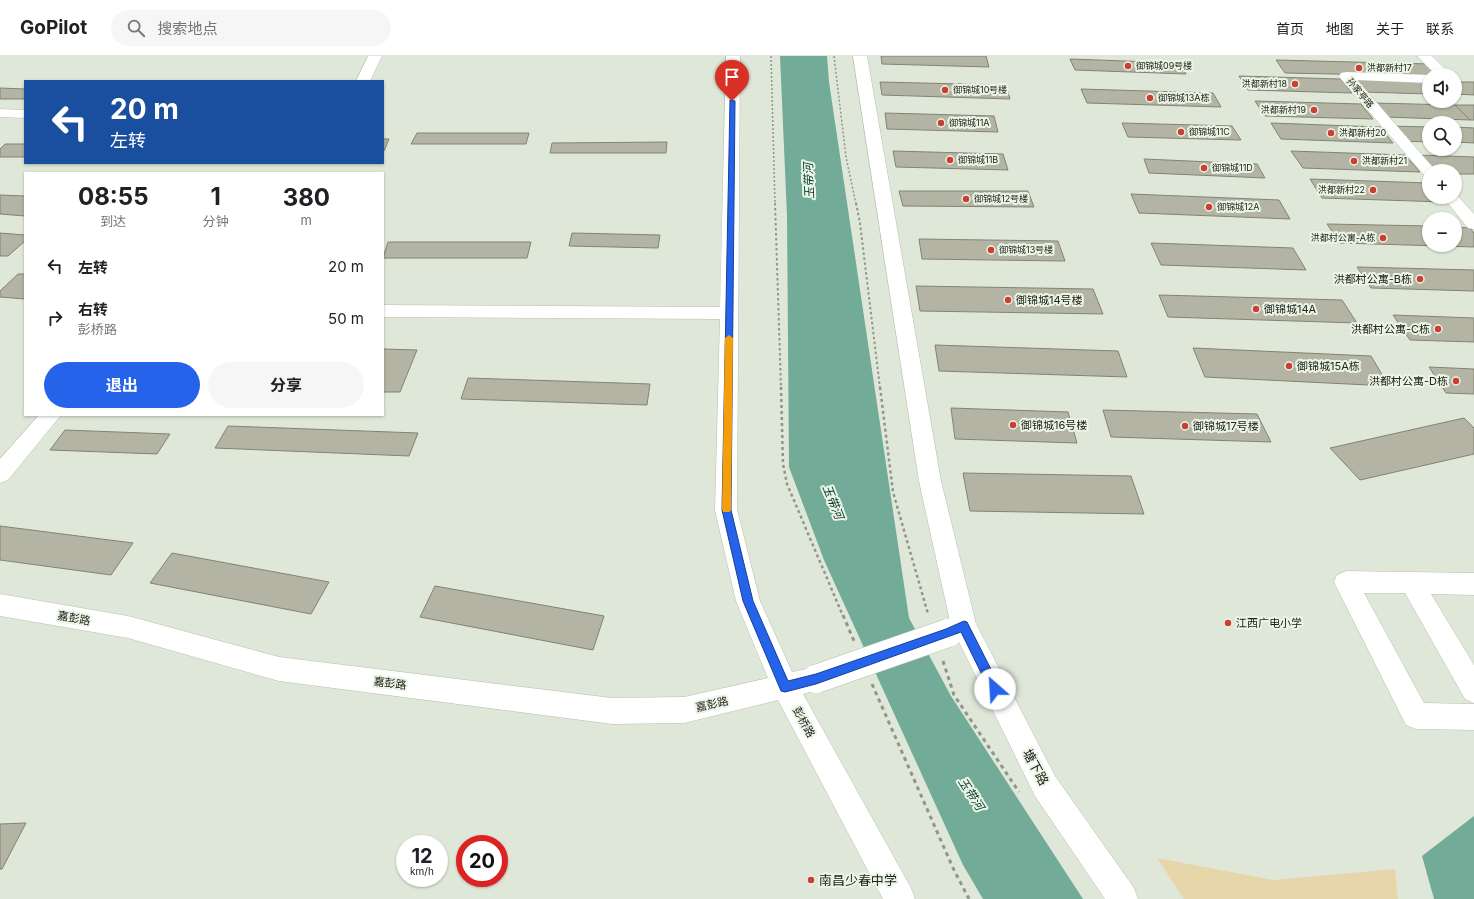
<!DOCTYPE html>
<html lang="zh">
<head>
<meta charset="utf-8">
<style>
	body { margin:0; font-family:Inter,"Noto Sans SC",sans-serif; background:#f6f6f6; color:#202124; height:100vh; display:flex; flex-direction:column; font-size:15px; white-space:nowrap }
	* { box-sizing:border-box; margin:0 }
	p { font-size:13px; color:#757577 }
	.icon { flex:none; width:22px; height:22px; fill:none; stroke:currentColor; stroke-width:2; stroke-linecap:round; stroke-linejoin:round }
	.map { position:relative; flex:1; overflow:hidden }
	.side { position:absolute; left:24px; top:116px; width:360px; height:244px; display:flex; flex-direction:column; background:#fff; border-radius:0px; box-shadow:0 1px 3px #0004 }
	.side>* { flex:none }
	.top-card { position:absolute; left:24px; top:24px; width:360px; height:84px; border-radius:0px; box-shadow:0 1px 3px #0004; background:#1a4fa0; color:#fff; overflow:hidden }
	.tools { position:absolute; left:1422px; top:12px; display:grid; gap:8px }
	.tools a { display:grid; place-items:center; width:40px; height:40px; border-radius:50%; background:#fff; box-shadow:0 1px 3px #0004; font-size:20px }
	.speed { position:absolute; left:396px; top:779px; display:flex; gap:8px; font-size:20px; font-weight:700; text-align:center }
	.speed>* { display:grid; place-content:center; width:52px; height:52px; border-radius:50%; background:#fff; box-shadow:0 1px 3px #0004; line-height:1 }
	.speed small { font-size:10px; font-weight:400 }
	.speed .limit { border:6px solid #d22; background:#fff; color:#111 }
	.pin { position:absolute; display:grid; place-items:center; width:34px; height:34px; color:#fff; margin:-41px -17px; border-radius:50% 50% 50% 0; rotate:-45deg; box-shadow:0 0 4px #0007 }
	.pin .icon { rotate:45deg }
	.me { position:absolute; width:44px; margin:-22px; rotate:334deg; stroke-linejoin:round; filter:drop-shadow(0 0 3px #0008) }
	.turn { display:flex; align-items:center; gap:14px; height:84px; padding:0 20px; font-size:18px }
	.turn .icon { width:52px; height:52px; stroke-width:2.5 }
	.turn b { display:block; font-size:28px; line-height:34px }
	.eta { display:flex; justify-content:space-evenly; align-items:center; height:68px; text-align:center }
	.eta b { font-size:24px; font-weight:700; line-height:28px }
	.button { display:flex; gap:8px; margin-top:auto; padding:8px 20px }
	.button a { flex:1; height:46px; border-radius:24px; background:#2563eb; color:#fff; font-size:16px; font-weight:700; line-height:46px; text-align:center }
	.button a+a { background:#f6f6f6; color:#202124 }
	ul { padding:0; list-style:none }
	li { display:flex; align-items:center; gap:12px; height:52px; padding:0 20px }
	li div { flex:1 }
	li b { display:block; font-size:15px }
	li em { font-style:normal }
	header { display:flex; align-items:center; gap:24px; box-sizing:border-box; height:56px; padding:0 20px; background:#fff; border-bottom:1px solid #e0e0e0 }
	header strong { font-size:19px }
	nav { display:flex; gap:22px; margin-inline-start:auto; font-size:14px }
	.search { width:280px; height:36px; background:#f6f6f6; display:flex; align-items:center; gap:10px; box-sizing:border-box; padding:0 14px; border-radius:22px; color:#757577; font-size:15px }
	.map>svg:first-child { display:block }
	.green { fill:#e6d6a9 }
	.water { fill:#72ab98 }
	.building { fill:#b3b4a4; stroke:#828373 }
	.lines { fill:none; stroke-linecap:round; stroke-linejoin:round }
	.minor-casing { stroke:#b6bfaf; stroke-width:1 }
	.path-far3 { stroke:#90968a; stroke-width:1.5; stroke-dasharray:2 2; stroke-linecap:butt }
	.path-far2 { stroke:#90968a; stroke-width:2; stroke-dasharray:2.5 2.5; stroke-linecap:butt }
	.path-far1 { stroke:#90968a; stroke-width:2.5; stroke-dasharray:3 3; stroke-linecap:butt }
	.path { stroke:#90968a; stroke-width:3; stroke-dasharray:4 4; stroke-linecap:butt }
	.minor { fill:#fff; fill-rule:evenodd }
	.minor-bridge-casing { stroke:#b6bfaf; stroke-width:29; stroke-linecap:butt }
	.minor-bridge { stroke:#fff; stroke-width:28 }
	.route { fill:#2563eb; stroke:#184099 }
	.slow { fill:#f59e0b }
	.poi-dot { fill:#cb3e33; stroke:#ecf5e5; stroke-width:1.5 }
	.labels { text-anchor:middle; stroke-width:4; stroke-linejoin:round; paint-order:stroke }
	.far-poi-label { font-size:9px; fill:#20231d; stroke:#ecf5e5; text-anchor:start }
	.far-street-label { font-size:9px; fill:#20231d; stroke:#ecf5e5 }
	.poi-label { font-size:11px; fill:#20231d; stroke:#ecf5e5; text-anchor:start }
	.street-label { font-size:11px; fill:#20231d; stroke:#ecf5e5 }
	.water-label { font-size:12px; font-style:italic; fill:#02382b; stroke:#ecf5e5 }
	.near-street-label { font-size:13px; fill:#20231d; stroke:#ecf5e5 }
	.near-poi-label { font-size:13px; fill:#20231d; stroke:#ecf5e5; text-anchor:start }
</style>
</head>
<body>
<header>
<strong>GoPilot</strong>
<div class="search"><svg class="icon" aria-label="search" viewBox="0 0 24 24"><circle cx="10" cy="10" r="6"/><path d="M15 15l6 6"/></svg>搜索地点</div>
<nav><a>首页</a><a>地图</a><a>关于</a><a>联系</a></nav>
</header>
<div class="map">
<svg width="1474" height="843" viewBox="0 0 1474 843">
	<rect width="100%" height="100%" fill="#dfe8d8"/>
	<!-- green -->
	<path class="green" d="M1157 802 1273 824 1395 813 1398 843H1184Z"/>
	<!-- water -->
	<g class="water">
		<path d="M780 0H827L829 26 909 562 951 640 1083 843H983L963 809 824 504 789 411 787 160Z"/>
		<path d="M1474 760V843H1434L1422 800Z"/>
	</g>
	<!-- building -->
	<g class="building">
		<path d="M881 0H986L989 11 882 8Z"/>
		<path d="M1070 3 1180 7 1186 18 1075 14Z"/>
		<path d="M1276 4 1431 8 1442 19H1429V20L1285 17Z"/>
		<path d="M1239 20 1341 23 1352 37 1248 34Z"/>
		<path d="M1354 23 1429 25V38L1364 36Z"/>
		<path d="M880 26 1006 29 1010 43 882 39Z"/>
		<path d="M1455 26H1474V39L1455 38Z"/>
		<path d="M0 32 25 33V43H0Z"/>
		<path d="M1081 33 1213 37 1221 51 1087 47Z"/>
		<path d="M1255 45 1361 48 1373 63 1265 60Z"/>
		<path d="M1373 47 1455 49 1470 64 1385 61Z"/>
		<path d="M1455 49H1474V64H1470Z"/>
		<path d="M885 57 994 60 998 76 887 73Z"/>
		<path d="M1122 67 1232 70 1241 84 1128 81Z"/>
		<path d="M1271 67 1380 71 1393 87 1281 83Z"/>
		<path d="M1389 70 1429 71V86L1402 85Z"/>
		<path d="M1455 71 1474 72V87L1455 86Z"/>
		<path d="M417 77H529L526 88H411Z"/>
		<path d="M383 83H389L384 95H383Z"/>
		<path d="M667 86 666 97H550L552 87Z"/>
		<path d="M5 88H25V101H0V93Z"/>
		<path d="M893 95 1003 98 1008 114 896 111Z"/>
		<path d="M1291 95 1405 99 1420 116 1303 112Z"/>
		<path d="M1417 99 1474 101V118H1455V115H1431Z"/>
		<path d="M1144 103 1257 108 1265 122 1149 117Z"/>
		<path d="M1310 123 1429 127V141H1440L1444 146 1322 142Z"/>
		<path d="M899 135H1028L1034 151 903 150Z"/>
		<path d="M1131 138 1279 144 1290 163 1139 157Z"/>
		<path d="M0 139 25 140V160L0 158Z"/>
		<path d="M1327 168 1429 170V189H1455V171L1470 172 1474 177V191L1340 187Z"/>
		<path d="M0 177 25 179V185L8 200H0Z"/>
		<path d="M572 177 660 179 658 192 569 190Z"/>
		<path d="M919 183 1058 185 1065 205 922 203Z"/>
		<path d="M388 186H531L527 202H383Z"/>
		<path d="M1151 187 1293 192 1306 214 1161 209Z"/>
		<path d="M1357 211 1474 214V235L1371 232Z"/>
		<path d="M18 218H25V243L0 241V235Z"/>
		<path d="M916 230 1093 233 1103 258 920 255Z"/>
		<path d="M1159 239 1342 244 1357 267 1168 261Z"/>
		<path d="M1393 259 1474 262V286L1410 284Z"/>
		<path d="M935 289 1118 295 1127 321 939 315Z"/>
		<path d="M1193 292 1371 300 1389 330 1205 321Z"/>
		<path d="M383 293 417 294 400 336H383Z"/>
		<path d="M1429 311 1474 313V338L1446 337Z"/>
		<path d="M468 322 650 328 647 349 461 343Z"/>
		<path d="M951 352 1068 356 1077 387 955 383Z"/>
		<path d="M1103 354 1257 358 1271 386 1111 381Z"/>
		<path d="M1464 362 1474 372V398L1360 424 1330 392Z"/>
		<path d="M228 370 418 377 409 400 215 392Z"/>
		<path d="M65 374 170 378 157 398 50 394Z"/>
		<path d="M963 417 1131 420 1144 458 970 455Z"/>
		<path d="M0 470 133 487 111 519 0 504Z"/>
		<path d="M172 497 329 526 311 558 150 527Z"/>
		<path d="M435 530 604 560 593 594 420 561Z"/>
		<path d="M26 767 2 813H0V768Z"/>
	</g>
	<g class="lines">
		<!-- minor casing -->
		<g class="minor-casing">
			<g id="minor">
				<path d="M368 0H382L370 25H356Z"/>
				<path d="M726 0H740L737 454 760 545 792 616 816 611 825 614 829 623 825 632 803 638 911 832 915 843H883L778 644 684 667 612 668 279 625 128 582 0 560V538L128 560 279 601 612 642 684 641 768 622 736 545 715 454 720 263 383 261V249L720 251Z"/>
				<path d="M853 0H867L941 425 976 568 1055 720 1134 832 1138 843H1105L1035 740 951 570 919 425Z"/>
				<path d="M1417 0H1432L1451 19H1436Z"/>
				<path d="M1346 16 1429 19V27L1357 24 1436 115H1429V121L1424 119 1341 23 1339 20 1341 17Z"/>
				<path d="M0 53 25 54V62L0 61Z"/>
				<path d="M1455 137 1474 158V173L1468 172 1443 141H1455Z"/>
				<path d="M39 359H61L8 424 0 427V403Z"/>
				<path d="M1346 515 1474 517V539L1431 538 1474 609V647L1465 643 1405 537H1364L1424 647 1474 648V674L1416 673 1406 669 1334 526 1337 519Z"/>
			</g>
		</g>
		<!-- path-far3 -->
		<g class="path-far3">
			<path d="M771 0 775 148"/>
			<path d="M834 0 846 101 856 148"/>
		</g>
		<!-- path-far2 -->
		<g class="path-far2">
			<path d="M775 147 781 332"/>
			<path d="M856 147 860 167 880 332"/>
		</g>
		<!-- path-far1 -->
		<g class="path-far1">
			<path d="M781 331 783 408 787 428 843 560"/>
			<path d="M880 331 893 436 928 558"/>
		</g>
		<!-- path -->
		<g class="path">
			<path d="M843 559 854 585"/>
			<path d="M943 605 954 639 1019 736"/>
			<path d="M872 628 953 812 969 843"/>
		</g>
		<!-- minor -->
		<use href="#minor" class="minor"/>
		<!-- minor-bridge casing -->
		<g class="minor-bridge-casing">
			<path id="minor-bridge" d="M816 623 948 577"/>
		</g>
		<!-- minor-bridge -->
		<use href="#minor-bridge" class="minor-bridge"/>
	</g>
	<!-- route -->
	<path class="route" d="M730 44 735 45 731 454 753 545 788 625 816 618 946 573 964 565 967 566 999 629 1000 633 999 637 995 638 991 637 961 576 816 628 785 636 781 635 743 545 722 454Z"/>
	<!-- slow -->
	<path class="slow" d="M729 279 733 282 731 453 730 456H723L722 453 725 282Z"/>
	<!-- markers -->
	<g class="poi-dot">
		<circle cx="1128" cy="10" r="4"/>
		<circle cx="1359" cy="12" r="4"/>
		<circle cx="1295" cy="28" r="4"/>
		<circle cx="945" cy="34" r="4"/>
		<circle cx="1150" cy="42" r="4"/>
		<circle cx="1314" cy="54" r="4"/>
		<circle cx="941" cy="67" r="4"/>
		<circle cx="1181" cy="76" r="4"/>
		<circle cx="1331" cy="77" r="4"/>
		<circle cx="950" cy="104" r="4"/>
		<circle cx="1354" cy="105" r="4"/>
		<circle cx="1204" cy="112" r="4"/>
		<circle cx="1373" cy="134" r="4"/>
		<circle cx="966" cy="143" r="4"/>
		<circle cx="1209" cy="151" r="4"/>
		<circle cx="1383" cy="182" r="4"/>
		<circle cx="991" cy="194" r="4"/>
		<circle cx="1420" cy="223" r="4"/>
		<circle cx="1008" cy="244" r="4"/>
		<circle cx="1256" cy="253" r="4"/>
		<circle cx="1438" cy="273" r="4"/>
		<circle cx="1289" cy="310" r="4"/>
		<circle cx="1456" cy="325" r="4"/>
		<circle cx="1013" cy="369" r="4"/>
		<circle cx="1185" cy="370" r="4"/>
		<circle cx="1228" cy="567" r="4"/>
		<circle cx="811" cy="824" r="4"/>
	</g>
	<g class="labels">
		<!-- far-poi labels -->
		<g class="far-poi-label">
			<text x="1136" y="13">御锦城09号楼</text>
			<text x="1367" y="15">洪都新村17</text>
			<text x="1287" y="31" text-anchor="end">洪都新村18</text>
			<text x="953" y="37">御锦城10号楼</text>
			<text x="1158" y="45">御锦城13A栋</text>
			<text x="1306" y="57" text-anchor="end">洪都新村19</text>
			<text x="949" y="70">御锦城11A</text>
			<text x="1189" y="79">御锦城11C</text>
			<text x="1339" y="80">洪都新村20</text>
			<text x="958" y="107">御锦城11B</text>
			<text x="1362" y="108">洪都新村21</text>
			<text x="1212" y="115">御锦城11D</text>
			<text x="1365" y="137" text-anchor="end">洪都新村22</text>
			<text x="974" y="146">御锦城12号楼</text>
			<text x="1217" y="154">御锦城12A</text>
			<text x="1375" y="185" text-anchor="end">洪都村公寓-A栋</text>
			<text x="999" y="197">御锦城13号楼</text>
		</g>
		<!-- far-street labels -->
		<g class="far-street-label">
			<text transform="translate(1360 37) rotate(50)" y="3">孙家亭路</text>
		</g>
		<!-- poi labels -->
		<g class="poi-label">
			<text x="1412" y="227" text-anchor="end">洪都村公寓-B栋</text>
			<text x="1016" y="248">御锦城14号楼</text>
			<text x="1264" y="257">御锦城14A</text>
			<text x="1430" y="277" text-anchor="end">洪都村公寓-C栋</text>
			<text x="1297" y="314">御锦城15A栋</text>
			<text x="1448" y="329" text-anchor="end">洪都村公寓-D栋</text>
			<text x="1021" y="373">御锦城16号楼</text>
			<text x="1193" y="374">御锦城17号楼</text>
			<text x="1236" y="571">江西广电小学</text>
		</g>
		<!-- street labels -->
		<g class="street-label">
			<text transform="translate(74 562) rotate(10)" y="4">嘉彭路</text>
			<text transform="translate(390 627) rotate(7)" y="4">嘉彭路</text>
			<text transform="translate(712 648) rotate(-13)" y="4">嘉彭路</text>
			<text transform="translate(804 666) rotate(61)" y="4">彭桥路</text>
		</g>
		<!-- water labels -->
		<g class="water-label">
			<text transform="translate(809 125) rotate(-92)" y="4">玉带河</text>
			<text transform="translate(833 446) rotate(68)" y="4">玉带河</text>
			<text transform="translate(971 738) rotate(57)" y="4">玉带河</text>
		</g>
		<!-- near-street labels -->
		<g class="near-street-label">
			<text transform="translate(1036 711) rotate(62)" y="5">塘下路</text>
		</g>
		<!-- near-poi labels -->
		<g class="near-poi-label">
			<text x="819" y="829">南昌少春中学</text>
		</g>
	</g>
</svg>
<div class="tools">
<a><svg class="icon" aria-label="sound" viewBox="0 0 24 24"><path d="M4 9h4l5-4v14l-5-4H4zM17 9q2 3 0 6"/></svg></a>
<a><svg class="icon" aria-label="search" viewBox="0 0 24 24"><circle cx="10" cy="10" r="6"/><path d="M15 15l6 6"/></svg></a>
<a>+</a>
<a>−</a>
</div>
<div class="speed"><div>12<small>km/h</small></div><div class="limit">20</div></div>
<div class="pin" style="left:732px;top:45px;background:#d93025"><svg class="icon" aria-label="arrive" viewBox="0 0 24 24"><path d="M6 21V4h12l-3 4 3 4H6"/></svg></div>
<svg class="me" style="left:995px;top:633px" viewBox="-20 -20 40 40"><circle r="19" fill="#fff"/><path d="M0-13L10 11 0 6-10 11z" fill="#2563eb"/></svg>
<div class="top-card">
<div class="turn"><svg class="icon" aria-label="left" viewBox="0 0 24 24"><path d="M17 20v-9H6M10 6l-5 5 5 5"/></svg><div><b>20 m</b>左转</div></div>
</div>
<section class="side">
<div class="eta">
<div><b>08:55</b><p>到达</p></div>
<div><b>1</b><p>分钟</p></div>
<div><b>380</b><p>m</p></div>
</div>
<ul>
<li><svg class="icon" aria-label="left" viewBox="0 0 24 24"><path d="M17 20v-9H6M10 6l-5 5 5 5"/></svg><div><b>左转</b></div><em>20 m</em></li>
<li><svg class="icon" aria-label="right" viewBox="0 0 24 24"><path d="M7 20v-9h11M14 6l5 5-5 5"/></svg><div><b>右转</b><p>彭桥路</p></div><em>50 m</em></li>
</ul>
<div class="button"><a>退出</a><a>分享</a></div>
</section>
</div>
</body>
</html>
